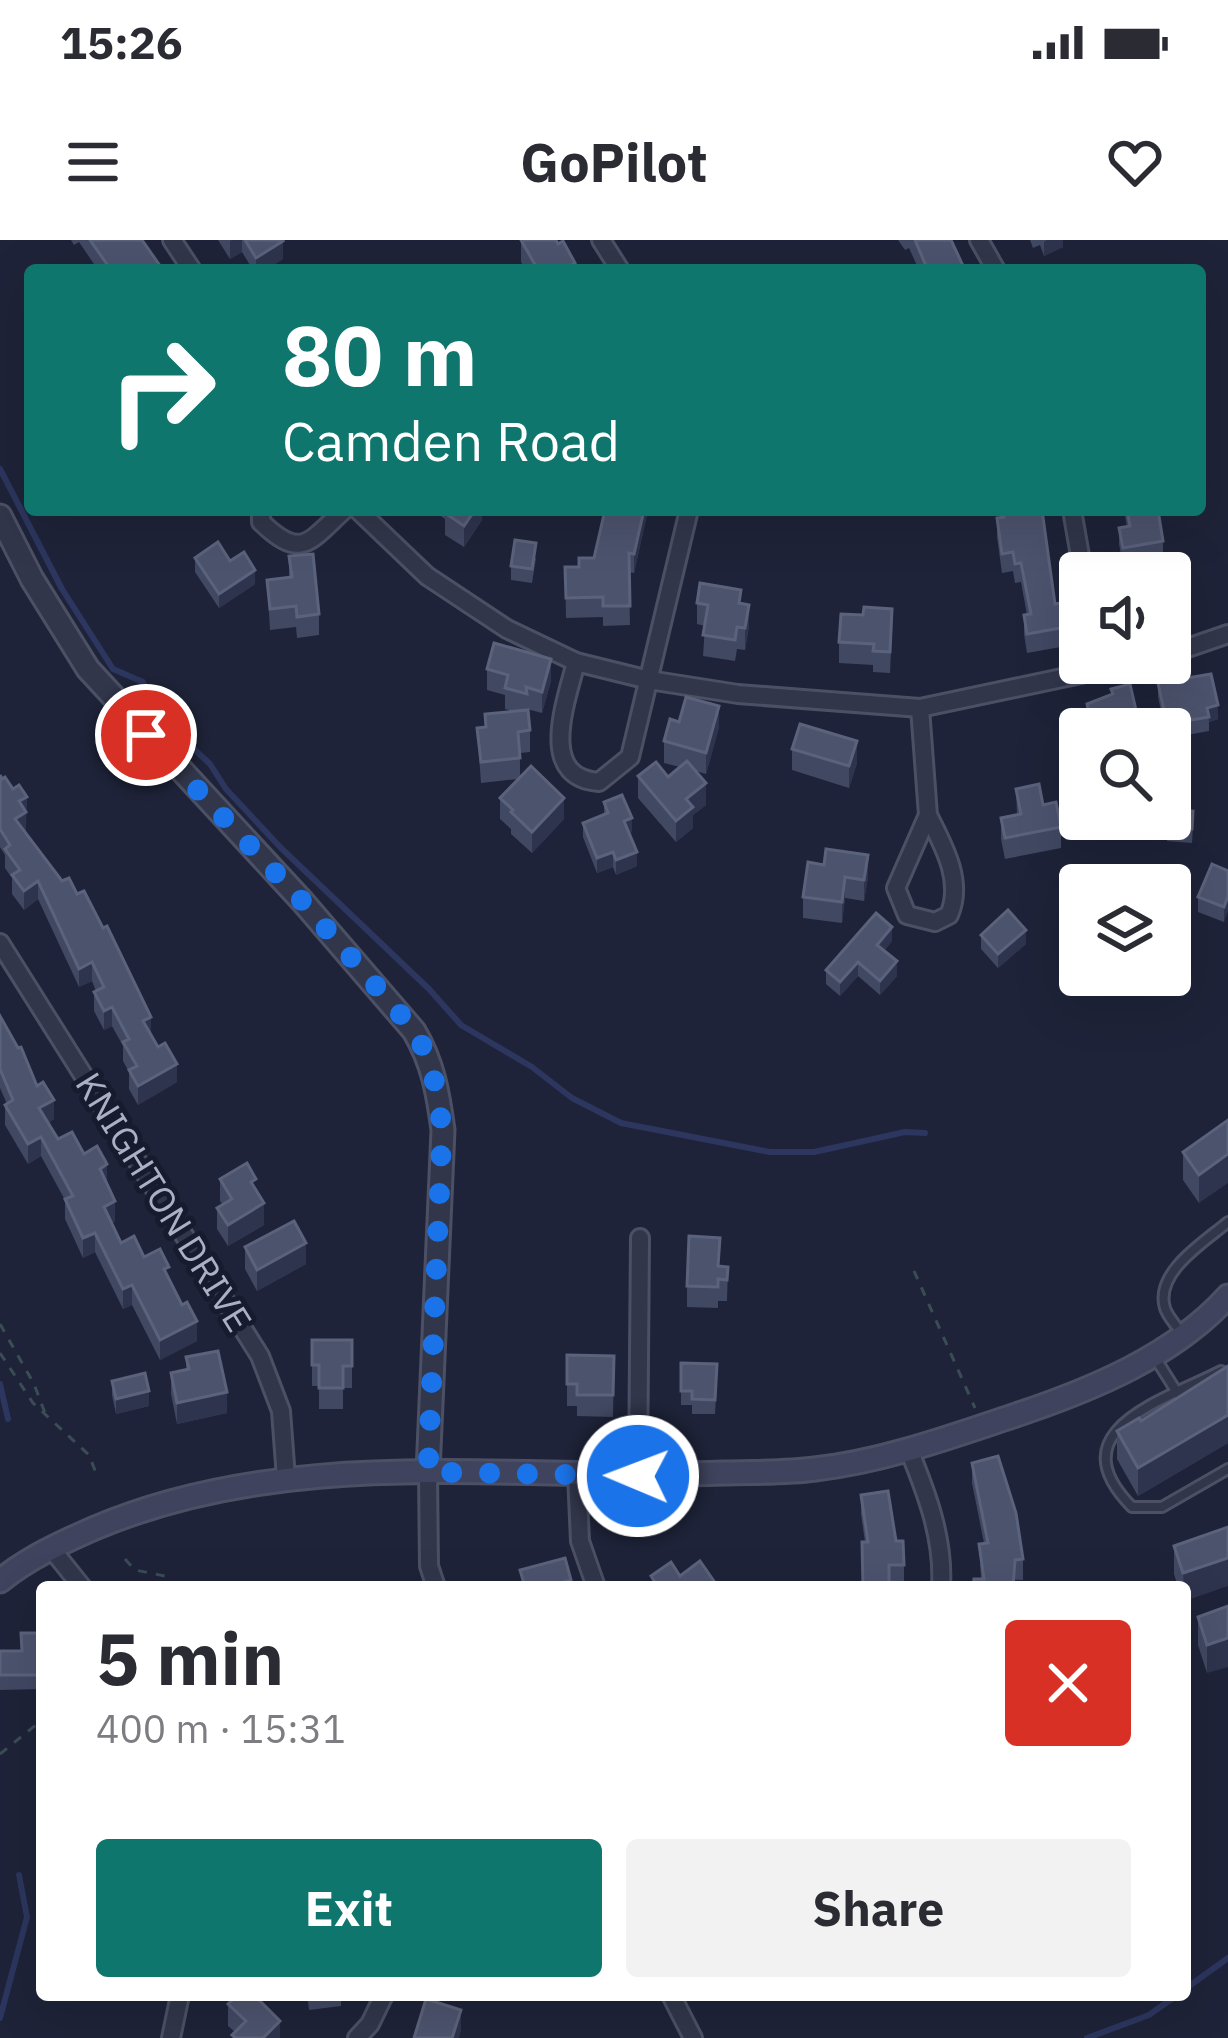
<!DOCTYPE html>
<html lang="en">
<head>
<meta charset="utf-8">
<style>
	body { margin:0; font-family:"IBM Plex Sans",sans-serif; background:#f2f2f3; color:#2b2b33; height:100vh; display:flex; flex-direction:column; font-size:45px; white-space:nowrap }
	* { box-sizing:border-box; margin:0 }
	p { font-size:39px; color:#7c7c81 }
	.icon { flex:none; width:66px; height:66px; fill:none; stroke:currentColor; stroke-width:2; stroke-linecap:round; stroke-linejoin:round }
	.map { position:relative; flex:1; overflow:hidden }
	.sheet { position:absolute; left:36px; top:1341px; width:1155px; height:420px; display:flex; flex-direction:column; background:#fff; border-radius:12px; box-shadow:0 12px 48px #0002 }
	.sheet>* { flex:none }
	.guide { position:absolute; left:24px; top:24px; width:1182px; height:252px; border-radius:12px; box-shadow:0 12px 48px #0002; background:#0f766e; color:#fff; overflow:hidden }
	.controls { position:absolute; left:1059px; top:312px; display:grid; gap:24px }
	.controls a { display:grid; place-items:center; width:132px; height:132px; border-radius:12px; background:#fff; box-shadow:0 12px 48px #0002; font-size:60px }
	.pin { position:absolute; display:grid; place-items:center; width:102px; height:102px; color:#fff; margin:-51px; border:6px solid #fff; border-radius:50%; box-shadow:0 3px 12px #0007 }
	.me { position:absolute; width:132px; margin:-66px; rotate:271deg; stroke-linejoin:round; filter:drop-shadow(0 0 9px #0008) }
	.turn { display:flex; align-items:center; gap:42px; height:252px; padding:0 60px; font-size:54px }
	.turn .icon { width:156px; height:156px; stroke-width:2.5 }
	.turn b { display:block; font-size:84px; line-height:102px }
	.round { display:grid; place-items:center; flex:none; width:126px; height:126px; border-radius:12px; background:#f2f2f3 }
	.overview { display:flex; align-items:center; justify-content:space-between; height:204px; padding:0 60px }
	h1 { font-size:72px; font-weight:700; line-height:90px }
	.button { display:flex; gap:24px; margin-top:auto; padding:24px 60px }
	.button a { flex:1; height:138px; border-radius:12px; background:#0f766e; color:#fff; font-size:48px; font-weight:700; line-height:138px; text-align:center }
	.button a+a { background:#f2f2f3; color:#2b2b33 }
	.status { display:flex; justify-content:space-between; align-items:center; height:84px; padding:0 60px; background:#fff; direction:ltr }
	.status svg { height:33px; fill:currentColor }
	header { display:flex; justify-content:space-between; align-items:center; height:156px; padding:0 60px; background:#fff; font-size:54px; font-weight:700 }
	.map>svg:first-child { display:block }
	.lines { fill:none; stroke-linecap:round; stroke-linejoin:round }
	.stream { stroke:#2c365e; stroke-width:6 }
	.service-casing { stroke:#4c5065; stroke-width:14 }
	.minor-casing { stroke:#4c5065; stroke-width:22 }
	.tertiary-casing { stroke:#4c5065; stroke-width:27 }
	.secondary-casing { stroke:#4c5065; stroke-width:27 }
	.path { stroke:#3a4d55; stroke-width:3; stroke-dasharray:9 9; stroke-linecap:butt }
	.service { stroke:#31364a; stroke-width:8 }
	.minor { stroke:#31364a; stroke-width:16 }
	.tertiary { stroke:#31364a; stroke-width:21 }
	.secondary { stroke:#3f435d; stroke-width:21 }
	.wall { fill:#414862 }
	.shaded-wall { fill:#2e344d }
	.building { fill:#4c536d; stroke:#5b627b; stroke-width:3 }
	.route { stroke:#1a73e8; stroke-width:21; stroke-dasharray:0 37.8 }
	.labels { text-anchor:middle; stroke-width:10; stroke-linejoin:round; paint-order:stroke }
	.street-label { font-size:36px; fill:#abb0c7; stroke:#171b2e }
</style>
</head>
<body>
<div class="status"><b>15:26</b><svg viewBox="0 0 49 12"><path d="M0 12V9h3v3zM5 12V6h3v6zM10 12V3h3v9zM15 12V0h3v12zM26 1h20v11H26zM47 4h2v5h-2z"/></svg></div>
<header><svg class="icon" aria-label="menu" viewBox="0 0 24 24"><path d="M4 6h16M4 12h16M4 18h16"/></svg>GoPilot<svg class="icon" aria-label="heart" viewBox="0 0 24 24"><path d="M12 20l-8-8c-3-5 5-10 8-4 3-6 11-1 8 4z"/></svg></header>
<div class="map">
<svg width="1228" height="1798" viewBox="0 0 1228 1798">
	<rect width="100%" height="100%" fill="#1e2339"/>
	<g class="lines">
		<!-- stream -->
		<g class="stream">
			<path d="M0 229 62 349 113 429 143 442 152 470 210 524 226 549 281 608 429 749 461 785 532 827 572 858 621 883 770 912H814L905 892 925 893"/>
			<path d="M0 1144 8 1179"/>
			<path d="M1185 1749 1228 1718"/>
			<path d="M0 1778 27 1677 19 1635"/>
			<path d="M1087 1798 1149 1775 1177 1755"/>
		</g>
		<!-- service casing -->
		<g class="service-casing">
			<g id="service">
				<path d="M1181 1093C1177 1086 1167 1076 1165 1068 1154 1032 1206 1001 1228 982"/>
				<path d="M1154 1116 1178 1154"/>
				<path d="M1228 1134 1221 1131C1163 1161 1056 1190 1132 1267H1162L1228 1229"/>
			</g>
		</g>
		<!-- minor casing -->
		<g class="minor-casing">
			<g id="minor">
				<path d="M172 0 192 30"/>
				<path d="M601 0 620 30"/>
				<path d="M979 0 996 30"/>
				<path d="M261 270V282C301 321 309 302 344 270"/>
				<path d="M358 270 427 336 507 389 576 422 649 440 738 454 920 468 1133 423"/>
				<path d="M1072 270 1083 333"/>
				<path d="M1170 414 1228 394"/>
				<path d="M576 422C567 459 536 538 599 542L630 517 689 270"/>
				<path d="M920 468 928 575 896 648 907 675 935 682 949 675C964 641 943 605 928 575"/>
				<path d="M0 703 260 1116 281 1171 286 1238"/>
				<path d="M909 1210C927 1254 944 1299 941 1347"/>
				<path d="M428 1232 429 1326 436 1347"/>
				<path d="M577 1235 580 1301 596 1347"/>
				<path d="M638 1236 640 998"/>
				<path d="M50 1307 82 1347"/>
				<path d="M671 1755 693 1798"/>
				<path d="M171 1798 180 1755"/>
				<path d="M357 1798 370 1784 384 1755"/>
			</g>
		</g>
		<!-- tertiary casing -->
		<g class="tertiary-casing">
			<path id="tertiary" d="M0 276 32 339 88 429 303 662 414 791C433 823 438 853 443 890L428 1232"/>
		</g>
		<!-- secondary casing -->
		<g class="secondary-casing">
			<path id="secondary" d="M0 1341C28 1318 61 1303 95 1288 293 1204 514 1241 724 1233 754 1232 785 1233 815 1229 884 1221 950 1197 1016 1175 1091 1150 1174 1116 1228 1056"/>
		</g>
		<!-- path -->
		<g class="path">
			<path d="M914 1031 975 1168"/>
			<path d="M0 1084 34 1144 45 1173"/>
			<path d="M0 1113 33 1163 89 1215 96 1233"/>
			<path d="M125 1319 135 1330 165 1336 173 1347"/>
			<path d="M0 1514 42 1480"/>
		</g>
		<!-- service -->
		<use href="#service" class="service"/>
		<!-- minor -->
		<use href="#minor" class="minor"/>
		<!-- tertiary -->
		<use href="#tertiary" class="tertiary"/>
		<!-- secondary -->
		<use href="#secondary" class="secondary"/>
	</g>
	<!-- wall -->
	<g class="wall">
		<path d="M71 0H129L163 30H98L79 2 74 5Z"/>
		<path d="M218 0H282L283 19 265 30H253L242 12 230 19Z"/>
		<path d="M521 0 575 30H526L521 22Z"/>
		<path d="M898 0H951L965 30H919L909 8 905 10Z"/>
		<path d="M1030 0H1063V7L1044 16 1040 5 1033 8Z"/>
		<path d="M432 270H482V280L464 307 445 295V279Z"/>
		<path d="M605 270H648L634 333 629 332 630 385 603 386V377L566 378 565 327H579L594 318Z"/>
		<path d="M1001 270H1044L1042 271 1055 364 1072 386V405L1027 413 1024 394V375H1027L1021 342 1015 343 1013 331 1002 333 997 297V278L1002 277Z"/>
		<path d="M1124 270H1158L1163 301V317L1123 325 1119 304V288L1127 287Z"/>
		<path d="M289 316 319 374V395L297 398 296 387 270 390 267 340 289 338Z"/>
		<path d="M195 318 230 321 255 344 219 368 195 332Z"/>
		<path d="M536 318 532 343 511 340V326Z"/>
		<path d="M697 363 741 364 749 386 745 410 737 409 735 421 703 416 705 386 697 384Z"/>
		<path d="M892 390 890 433 873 432V425L839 423V402Z"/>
		<path d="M487 429 551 441 542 473 527 469 530 490V512L520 513V537L564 579 532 613 511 594V589L500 579V558L518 539 481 543 477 488 485 487V474L512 471 505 469V455L487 450Z"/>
		<path d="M1158 443 1218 479 1209 482V491L1170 498V489H1165L1158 457Z"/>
		<path d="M719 487 706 534 696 531 706 565 693 575V588L676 602 638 558V536L668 537 680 527 664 523V501Z"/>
		<path d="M792 509 857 523 849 548 792 530Z"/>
		<path d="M0 535 13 549 27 557 25 591 151 794 177 842 138 865 129 849V832L123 821V806L112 786 104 790 94 771V752L96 751 92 741 79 747 38 659 24 670 12 654V638L5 628V615L0 607Z"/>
		<path d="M1016 549 1043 565 1061 587V608L1005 619 1001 599V578L1017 575Z"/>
		<path d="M604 562 632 592 629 593 637 626 616 635 613 627 597 633 583 597V583L604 575Z"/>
		<path d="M1168 579 1193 585 1192 603 1167 601Z"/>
		<path d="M824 625 868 637 864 661 845 658 842 683 803 678V657Z"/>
		<path d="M1228 631 1224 682 1198 672V657Z"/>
		<path d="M981 695 1026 704 998 728 981 709Z"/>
		<path d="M892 701 884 711 897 736 880 755 858 736 840 756 826 744V730Z"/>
		<path d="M0 776 54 879 48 883 58 899 84 914 107 944 115 981 112 983 121 1003 144 1017 169 1039 197 1101 160 1120 132 1065 123 1069 95 1012 83 1018 65 979V960L41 916 28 924 5 885V865L7 864 0 848Z"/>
		<path d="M1228 880 1199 963 1183 940V912Z"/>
		<path d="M220 939 256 951 264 985 228 1006 217 989V968L223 965 220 961Z"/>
		<path d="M245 1007 306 1024 257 1051 245 1029Z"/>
		<path d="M719 1026 728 1027 727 1061H718V1068L687 1067V1046Z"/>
		<path d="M312 1100H352V1148H343V1169H319V1146H312Z"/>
		<path d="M567 1115 614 1116 613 1177 577 1176V1166H567Z"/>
		<path d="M186 1117 227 1173 177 1184 171 1154V1133L186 1130Z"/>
		<path d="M681 1123 717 1138 715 1174H692V1165H681Z"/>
		<path d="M1228 1126V1203L1138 1256 1117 1219V1191L1141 1181Z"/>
		<path d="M112 1141 149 1166 116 1174 112 1155Z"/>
		<path d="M972 1223 1023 1319V1340L981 1339 979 1304 984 1303 972 1243Z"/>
		<path d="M861 1255 896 1301 904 1325V1343H889L865 1302 861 1274Z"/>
		<path d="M1228 1287 1185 1347H1178L1174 1334V1306Z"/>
		<path d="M1228 1366 1207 1433 1198 1405V1377Z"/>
		<path d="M42 1393V1449L0 1450V1411H21Z"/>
		<path d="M307 1755H341V1766L309 1770Z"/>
		<path d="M228 1764 280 1798H232L235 1792 228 1786Z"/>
	</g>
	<!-- shaded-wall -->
	<g class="shaded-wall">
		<path d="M232 0H242V12L230 19V1Z"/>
		<path d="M1047 0H1063V7L1044 16V2Z"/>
		<path d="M283 1V19L265 30H256V18Z"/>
		<path d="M475 270H482V280L464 307V286Z"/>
		<path d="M644 270H648L634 333V314Z"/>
		<path d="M255 330V344L219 368V354Z"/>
		<path d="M749 365V386L745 410V388Z"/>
		<path d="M551 419V441L542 473V452Z"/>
		<path d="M1218 465V479L1209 482 1207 468Z"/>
		<path d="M719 466V487L706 534V513Z"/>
		<path d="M857 501V523L849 548V526Z"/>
		<path d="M706 543V565L693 575V588L676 602V581L686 559Z"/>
		<path d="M27 557 26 590 15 597V579L19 561Z"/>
		<path d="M564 558V579L532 613V592Z"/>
		<path d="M632 578V592L624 595V581Z"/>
		<path d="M613 612V627L597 633V618Z"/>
		<path d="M637 612V626L616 635V620Z"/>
		<path d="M868 615V637L864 661V640Z"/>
		<path d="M845 637V658L842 683V662Z"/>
		<path d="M38 641V659L24 670V651Z"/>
		<path d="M1228 656V671L1224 682V667Z"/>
		<path d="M892 687V701L877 719V705Z"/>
		<path d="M1026 690V704L998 728V714Z"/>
		<path d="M897 721V736L880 755V741Z"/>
		<path d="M92 722V741L79 747V729Z"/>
		<path d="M858 722V736L840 756V742Z"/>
		<path d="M112 767V786L104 790V771Z"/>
		<path d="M151 777V795L143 781Z"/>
		<path d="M177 824V842L138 865V846Z"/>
		<path d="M54 860V879L39 888V868Z"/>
		<path d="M41 897V916L28 924V904Z"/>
		<path d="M1228 914V943L1199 963V935Z"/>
		<path d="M107 924V944L100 929Z"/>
		<path d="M115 961V981L104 986V967Z"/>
		<path d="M264 963V985L228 1006V985Z"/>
		<path d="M95 993V1012L83 1018V998Z"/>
		<path d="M306 1003V1024L257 1051V1030Z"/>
		<path d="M132 1045V1065L123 1069V1049Z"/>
		<path d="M197 1081V1101L160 1120V1100Z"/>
		<path d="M149 1151V1166L116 1174V1159Z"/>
		<path d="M227 1152V1173L177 1184V1163Z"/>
		<path d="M1228 1175V1203L1138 1256V1228Z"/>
		<path d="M1228 1318V1346L1185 1361 1183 1333Z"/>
		<path d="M571 1340V1347H556V1344Z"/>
		<path d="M1228 1398V1427L1207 1433V1405Z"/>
		<path d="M461 1770V1791L459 1798H452Z"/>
		<path d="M280 1781V1798H263Z"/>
	</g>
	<!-- building -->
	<g class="building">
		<path d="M90 0H142L163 30H130L128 27 123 30H111Z"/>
		<path d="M245 0H282L283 1 256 18Z"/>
		<path d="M521 0H556L558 4 563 1 575 23 562 30H538Z"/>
		<path d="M915 0H951L965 30H923L922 28 926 26Z"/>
		<path d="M448 270H475L464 286 445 273Z"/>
		<path d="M605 270H644L634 314 629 313 630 366H603V357L566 358 565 327H579V318H594Z"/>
		<path d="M1003 270H1042L1055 364 1068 362 1072 386 1027 394 1024 375 1031 374 1021 323 1015 324 1013 312 1002 314 997 278 1004 277Z"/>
		<path d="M1127 270H1158L1163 301 1123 308 1119 288 1130 286Z"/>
		<path d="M515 300 536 303 532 329 511 326Z"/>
		<path d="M218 302 230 321 244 312 255 330 219 354 195 318Z"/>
		<path d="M313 314 319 374 297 377 296 366 270 369 267 340 292 337 289 316Z"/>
		<path d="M700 343 741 350 739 363 749 365 745 388 737 387 735 400 703 395 708 365 697 363Z"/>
		<path d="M864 367 892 369 890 412 873 411 874 404 839 402 841 374 863 375Z"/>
		<path d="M494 403 551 419 542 452 526 447 527 454 505 448 508 435 487 429Z"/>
		<path d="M1211 434 1218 465 1207 468 1209 477 1167 484 1158 443Z"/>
		<path d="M1130 444 1136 470 1131 471 1135 487 1128 489H1092L1087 464 1113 454 1111 449Z"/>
		<path d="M686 457 719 466 706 513 664 501 670 479 679 482Z"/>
		<path d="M528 470 530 490 518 492 520 518 481 522 477 488 486 487 485 474Z"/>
		<path d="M800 484 857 501 849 526 792 509Z"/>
		<path d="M687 521 706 543 686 559 693 567 676 581 638 536 656 522 668 537Z"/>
		<path d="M531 526 564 558 532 592 511 572 513 570 500 558Z"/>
		<path d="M0 535 2 539 5 537 13 549 19 545 27 557 19 561 26 572 15 579 62 641 69 638 77 654 84 651 103 688 107 686 151 777 143 781 158 807 165 803 177 824 138 846 129 830 137 826 123 802 129 799 112 767 104 771 94 752 104 747 92 722 79 729 38 641 24 651 12 635 20 630 5 609 10 605 0 589Z"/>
		<path d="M1039 544 1043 565 1056 562 1061 587 1005 598 1001 578 1021 574 1016 549Z"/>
		<path d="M622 555 632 578 624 581 637 612 616 620 613 612 597 618 583 583 608 573 604 562Z"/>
		<path d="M1170 569 1193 571 1192 589 1167 587Z"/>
		<path d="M826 609 868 615 864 640 845 637 842 662 803 657 808 622 824 625Z"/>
		<path d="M1212 624 1228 631V656L1224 667 1198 657Z"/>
		<path d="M1008 670 1026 690 998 714 981 695Z"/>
		<path d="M876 673 892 687 877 705 897 721 880 741 858 722 840 742 826 730Z"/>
		<path d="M0 776 18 808 21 807 37 846 43 842 54 860 39 868 58 899 72 892 84 914 97 906 107 924 100 929 115 961 104 967 121 1003 134 996 144 1017 160 1009 169 1027 164 1029 182 1065 187 1062 197 1081 160 1100 132 1045 123 1049 95 993 83 998 65 959 73 956 41 897 28 904 5 865 13 860 0 829Z"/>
		<path d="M1228 880V914L1199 935 1183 912Z"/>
		<path d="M247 923 256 939 251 942 264 963 228 985 217 968 232 959 220 939Z"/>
		<path d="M294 981 306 1003 257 1030 245 1007Z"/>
		<path d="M689 996 720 998 718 1026 728 1027 727 1040 718 1039V1047L687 1046Z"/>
		<path d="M312 1100H352V1126H343V1148H319V1125H312Z"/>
		<path d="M218 1111 227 1152 177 1163 171 1133 189 1129 186 1117Z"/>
		<path d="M567 1115 614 1116 613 1155H577V1144H567Z"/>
		<path d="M681 1123 717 1124 715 1160 692 1159V1151H681Z"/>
		<path d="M1228 1126V1175L1138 1228 1117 1191 1139 1178 1141 1181Z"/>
		<path d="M145 1133 149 1151 116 1159 112 1141Z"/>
		<path d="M998 1216 1016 1273 1023 1319 1015 1320 1013 1347H973L974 1339H984L979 1304 988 1303 972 1223Z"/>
		<path d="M888 1251 896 1301H903L904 1325H889V1347H863L862 1302H868L861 1255Z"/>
		<path d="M1228 1287V1318L1183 1333 1174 1306Z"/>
		<path d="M565 1318 571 1340 556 1344 557 1347H525L520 1330Z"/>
		<path d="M700 1321 716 1344 711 1347H658L651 1336 671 1322 680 1336Z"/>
		<path d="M1228 1366V1398L1207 1405 1198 1377Z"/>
		<path d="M21 1393H42V1435H0V1411H22Z"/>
		<path d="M238 1755H254L280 1781 263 1798H236L232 1795 246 1781 228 1764Z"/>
		<path d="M426 1759 461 1770 452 1798H414Z"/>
	</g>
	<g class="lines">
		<!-- route -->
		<path class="route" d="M146 495 303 662 414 790C433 823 438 852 442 890L428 1232 638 1236"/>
	</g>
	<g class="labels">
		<!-- street labels -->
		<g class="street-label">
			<text transform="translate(164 962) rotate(58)" y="13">KNIGHTON DRIVE</text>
		</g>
	</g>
</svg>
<div class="controls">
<a><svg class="icon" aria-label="sound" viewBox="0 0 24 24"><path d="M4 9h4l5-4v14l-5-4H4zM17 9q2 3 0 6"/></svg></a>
<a><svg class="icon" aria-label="search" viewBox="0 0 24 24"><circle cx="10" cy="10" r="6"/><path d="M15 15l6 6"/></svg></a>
<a><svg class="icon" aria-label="layers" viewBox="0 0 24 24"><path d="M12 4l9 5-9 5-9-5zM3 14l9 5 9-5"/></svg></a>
</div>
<div class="pin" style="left:146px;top:495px;background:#d93025"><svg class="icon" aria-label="arrive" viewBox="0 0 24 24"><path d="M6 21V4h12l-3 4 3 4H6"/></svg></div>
<svg class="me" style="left:638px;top:1236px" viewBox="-20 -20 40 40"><circle r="17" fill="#1a73e8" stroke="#fff" stroke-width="3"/><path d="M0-11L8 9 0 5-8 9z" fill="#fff"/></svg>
<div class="guide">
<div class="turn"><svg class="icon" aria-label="right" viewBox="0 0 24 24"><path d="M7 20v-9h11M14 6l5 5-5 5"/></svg><div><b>80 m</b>Camden Road</div></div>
</div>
<section class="sheet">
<div class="overview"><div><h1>5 min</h1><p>400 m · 15:31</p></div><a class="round" style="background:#d93025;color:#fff"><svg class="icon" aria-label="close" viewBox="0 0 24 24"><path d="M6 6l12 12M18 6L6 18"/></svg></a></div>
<div class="button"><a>Exit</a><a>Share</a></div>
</section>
</div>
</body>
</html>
